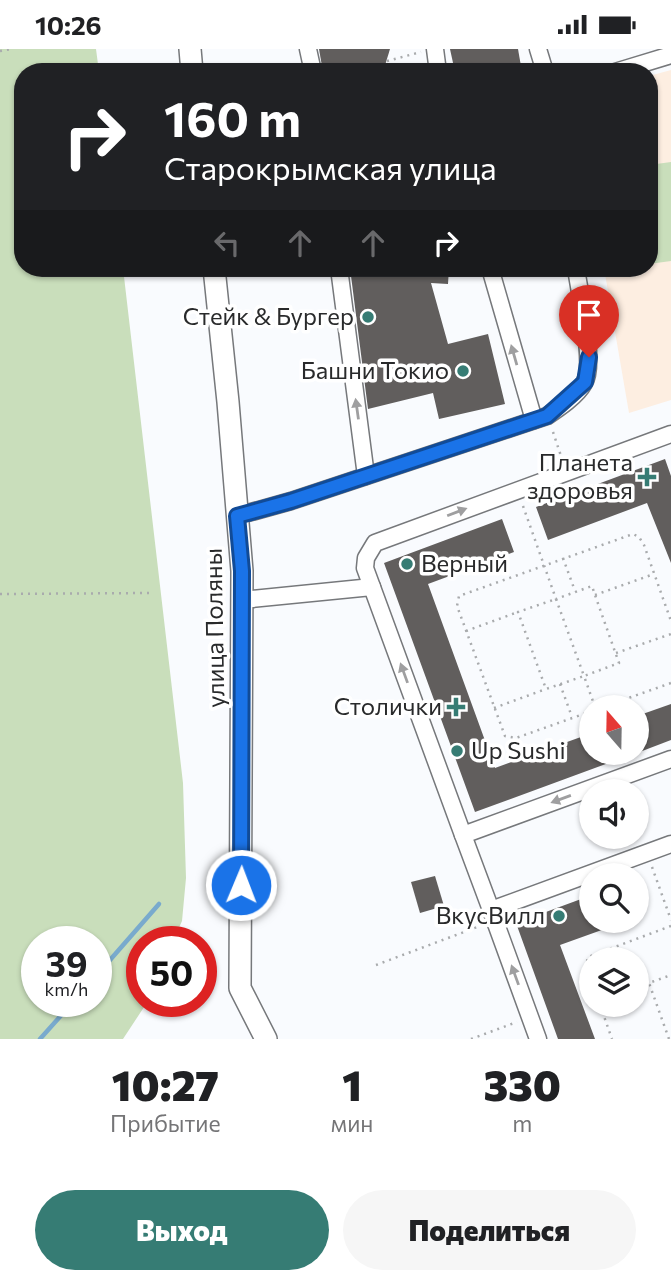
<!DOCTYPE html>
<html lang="ru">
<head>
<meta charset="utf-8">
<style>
	body { margin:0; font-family:Commissioner,sans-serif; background:#f6f6f6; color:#202124; height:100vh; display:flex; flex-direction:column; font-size:26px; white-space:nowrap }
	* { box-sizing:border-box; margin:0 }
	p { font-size:23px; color:#757577 }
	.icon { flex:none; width:38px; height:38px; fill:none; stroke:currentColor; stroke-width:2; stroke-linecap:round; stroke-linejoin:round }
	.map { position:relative; height:990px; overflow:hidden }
	.details { display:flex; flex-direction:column; background:#fff; flex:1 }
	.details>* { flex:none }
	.hud { position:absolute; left:14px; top:14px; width:644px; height:214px; border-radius:28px; box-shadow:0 2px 5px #0004; background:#202124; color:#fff; overflow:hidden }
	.needle { width:46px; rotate:340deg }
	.buttons { position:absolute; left:579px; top:646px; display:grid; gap:14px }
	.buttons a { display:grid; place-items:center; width:70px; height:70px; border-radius:50%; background:#fff; box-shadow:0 2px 5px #0004; font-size:35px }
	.speed { position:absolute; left:21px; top:877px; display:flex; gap:14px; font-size:35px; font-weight:700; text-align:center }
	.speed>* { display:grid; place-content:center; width:91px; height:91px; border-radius:50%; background:#fff; box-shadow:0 2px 5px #0004; line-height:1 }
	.speed small { font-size:18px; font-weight:400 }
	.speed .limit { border:10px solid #d22; background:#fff; color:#111 }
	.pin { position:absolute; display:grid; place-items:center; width:60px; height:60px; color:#fff; margin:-72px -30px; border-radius:50% 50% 50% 0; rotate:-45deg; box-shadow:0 0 7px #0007 }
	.pin .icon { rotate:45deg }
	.me { position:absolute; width:77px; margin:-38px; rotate:1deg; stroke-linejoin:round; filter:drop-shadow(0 0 5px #0008) }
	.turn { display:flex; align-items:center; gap:24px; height:147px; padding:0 35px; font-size:32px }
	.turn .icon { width:91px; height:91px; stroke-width:2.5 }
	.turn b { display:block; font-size:49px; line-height:60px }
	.lanes { display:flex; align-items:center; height:66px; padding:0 35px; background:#0003; justify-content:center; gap:35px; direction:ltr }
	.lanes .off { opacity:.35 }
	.eta { display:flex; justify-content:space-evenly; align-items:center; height:119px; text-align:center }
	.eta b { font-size:42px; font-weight:800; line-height:49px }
	.cta { display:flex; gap:14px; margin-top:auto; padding:14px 35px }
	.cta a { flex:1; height:80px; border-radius:42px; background:#367c74; color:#fff; font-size:28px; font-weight:800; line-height:80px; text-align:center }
	.cta a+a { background:#f6f6f6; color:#202124 }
	.status { display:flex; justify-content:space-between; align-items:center; height:49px; padding:0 35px; background:#fff; direction:ltr }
	.status svg { height:19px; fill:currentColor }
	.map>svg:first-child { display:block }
	.education { fill:#fdeee1 }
	.green { fill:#c9debb; fill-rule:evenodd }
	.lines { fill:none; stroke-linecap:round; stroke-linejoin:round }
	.stream { stroke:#79aacd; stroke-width:4.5 }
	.building { fill:#615e5d }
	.minor-casing { stroke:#76787b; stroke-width:19 }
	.major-casing { stroke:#76787b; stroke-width:24 }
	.path { stroke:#a9abad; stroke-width:2.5; stroke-dasharray:2 5; stroke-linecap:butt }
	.minor { stroke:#fff; stroke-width:16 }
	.major { stroke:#fff; stroke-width:21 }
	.oneway { fill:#9f9fa0 }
	.route-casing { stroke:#114b97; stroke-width:18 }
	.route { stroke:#1a73e8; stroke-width:12 }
	.poi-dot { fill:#367c74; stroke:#fff; stroke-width:2.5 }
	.labels { text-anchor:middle; stroke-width:7; stroke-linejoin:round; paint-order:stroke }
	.poi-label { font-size:24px; fill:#292a2b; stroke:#fff; text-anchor:end }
	.street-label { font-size:24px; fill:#292a2b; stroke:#fff }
</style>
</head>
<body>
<div class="status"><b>10:26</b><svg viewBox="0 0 49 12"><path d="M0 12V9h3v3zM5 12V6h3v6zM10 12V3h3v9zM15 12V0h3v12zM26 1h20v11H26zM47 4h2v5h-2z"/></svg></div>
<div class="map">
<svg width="671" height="990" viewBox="0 0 671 990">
	<rect width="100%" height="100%" fill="#f9fbfe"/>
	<!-- education -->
	<path class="education" d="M671 21V351L629 364 604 219H649V27Z"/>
	<!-- green -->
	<g class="green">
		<path d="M0 0H96L99 23H23V219H123L183 734 186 829 182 872 173 892H142V952H148L123 990H0ZM96 892V952H37V892Z"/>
		<path d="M671 113V212L649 215V116Z"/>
	</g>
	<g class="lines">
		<!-- stream -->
		<g class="stream">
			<path d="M96 927 159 855"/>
			<path d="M40 990 74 952"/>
		</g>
	</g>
	<!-- building -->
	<g class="building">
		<path d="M319 0H390L383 23H323Z"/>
		<path d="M450 0H518L522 23H455Z"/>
		<path d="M350 219H449L448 235 431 234 448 295 488 285 505 355 439 370 433 344 368 360Z"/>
		<path d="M665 410 671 427V514L647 454 548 491 536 458Z"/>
		<path d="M502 470 514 503 428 535 495 719 592 684V704L633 705 475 763 384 514Z"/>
		<path d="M671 655V691L637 704V667Z"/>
		<path d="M435 827 444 857 420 864 411 833Z"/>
		<path d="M592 846V872L624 873 560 896 595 990H558L516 874Z"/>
	</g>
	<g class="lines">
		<!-- minor casing -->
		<g class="minor-casing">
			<g id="minor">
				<path d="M308 0 313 23"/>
				<path d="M435 0 438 23"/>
				<path d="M538 0 545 23"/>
				<path d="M615 23 671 6"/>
				<path d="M339 219 366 427"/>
				<path d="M490 219 534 371"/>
				<path d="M671 385 375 494 366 509 365 519 463 786 671 710"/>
				<path d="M237 467 291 452 547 367C559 359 577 347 584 334 596 316 579 242 576 219"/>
				<path d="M242 551 372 538"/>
				<path d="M463 786 491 861"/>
				<path d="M538 990 491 861 671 795"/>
			</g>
		</g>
		<!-- major casing -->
		<g class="major-casing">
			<g id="major">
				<path d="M190 0 192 23"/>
				<path d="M214 219 228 353 242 522 240 939 266 990"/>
			</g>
		</g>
		<!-- path -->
		<g class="path">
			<path d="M0 2 12 0"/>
			<path d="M387 12 421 3"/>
			<path d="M553 383 562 410"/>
			<path d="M523 457 556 550 592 537 595 546 619 614 584 627 595 658"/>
			<path d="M563 509 575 542"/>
			<path d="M0 545 149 544"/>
			<path d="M595 546 654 525"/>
			<path d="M556 550 584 627 546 640 518 563Z"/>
			<path d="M466 582 518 563"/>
			<path d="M616 604 671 585"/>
			<path d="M560 635 572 668"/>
			<path d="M603 658 671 634"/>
			<path d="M494 659 546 640"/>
			<path d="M592 662 516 689 505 687 457 557 459 547 633 485 639 488 644 496 671 572"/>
			<path d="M611 704 615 714"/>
			<path d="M637 776 642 789"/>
			<path d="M652 818 671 871"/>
			<path d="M376 916 480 877"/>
			<path d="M592 932 586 917 588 908 671 877"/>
			<path d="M600 956 612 990"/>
			<path d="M471 990 517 973"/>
			<path d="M669 990 649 934 671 926"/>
		</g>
		<!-- minor -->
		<use href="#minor" class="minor"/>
		<!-- major -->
		<use href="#major" class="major"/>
	</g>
	<!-- one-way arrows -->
	<defs><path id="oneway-solid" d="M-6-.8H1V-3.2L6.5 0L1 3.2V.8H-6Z" transform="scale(1.75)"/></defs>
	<g class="oneway">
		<use href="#oneway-solid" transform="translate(514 306) rotate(-106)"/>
		<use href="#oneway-solid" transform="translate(357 360) rotate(-98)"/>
		<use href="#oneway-solid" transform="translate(457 463) rotate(-21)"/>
		<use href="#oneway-solid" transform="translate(404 624) rotate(-110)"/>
		<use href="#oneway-solid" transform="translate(561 750) rotate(160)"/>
		<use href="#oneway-solid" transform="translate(515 926) rotate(-110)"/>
	</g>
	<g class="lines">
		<!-- route casing -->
		<g class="route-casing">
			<path id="route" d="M241 836 242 522 237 467 291 452 547 367 585 333 589 308"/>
		</g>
		<!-- route -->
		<use href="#route" class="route"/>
	</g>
	<!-- markers -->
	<g class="poi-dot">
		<circle cx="368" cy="268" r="7"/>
		<circle cx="463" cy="322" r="7"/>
		<path d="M643.5 417.5h7v7h7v7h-7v7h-7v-7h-7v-7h7z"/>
		<circle cx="407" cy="515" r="7"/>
		<path d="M452.5 647.5h7v7h7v7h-7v7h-7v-7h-7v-7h7z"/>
		<circle cx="457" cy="702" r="7"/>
		<circle cx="559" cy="867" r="7"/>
	</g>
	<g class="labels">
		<!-- poi labels -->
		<g class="poi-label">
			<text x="354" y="276">Стейк &amp; Бургер</text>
			<text x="449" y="330">Башни Токио</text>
			<text x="633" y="422">Планета<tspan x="633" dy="28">здоровья</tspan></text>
			<text x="421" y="523" text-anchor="start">Верный</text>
			<text x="442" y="666">Столички</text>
			<text x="471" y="710" text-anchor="start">Up Sushi</text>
			<text x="545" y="875">ВкусВилл</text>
		</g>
		<!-- street labels -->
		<g class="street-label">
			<text transform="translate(215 579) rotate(-91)" y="8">улица Поляны</text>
		</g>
	</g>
</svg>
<div class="buttons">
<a><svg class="needle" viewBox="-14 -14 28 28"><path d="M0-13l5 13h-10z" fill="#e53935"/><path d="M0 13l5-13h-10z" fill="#757577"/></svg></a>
<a><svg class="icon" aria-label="sound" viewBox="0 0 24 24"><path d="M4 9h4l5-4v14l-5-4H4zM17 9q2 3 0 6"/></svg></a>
<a><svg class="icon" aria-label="search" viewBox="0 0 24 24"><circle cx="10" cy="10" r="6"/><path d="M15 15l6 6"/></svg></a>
<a><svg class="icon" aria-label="layers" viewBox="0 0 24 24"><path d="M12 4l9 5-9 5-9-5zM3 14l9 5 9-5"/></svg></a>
</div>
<div class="speed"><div>39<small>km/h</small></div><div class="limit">50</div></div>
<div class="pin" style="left:589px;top:308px;background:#d93025"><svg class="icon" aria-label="arrive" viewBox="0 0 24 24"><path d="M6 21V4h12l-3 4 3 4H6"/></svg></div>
<svg class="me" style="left:241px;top:836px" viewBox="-20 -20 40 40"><circle r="17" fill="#1a73e8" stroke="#fff" stroke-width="3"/><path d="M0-11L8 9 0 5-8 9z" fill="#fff"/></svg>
<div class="hud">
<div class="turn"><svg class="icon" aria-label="right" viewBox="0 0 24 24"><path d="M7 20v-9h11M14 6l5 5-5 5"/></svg><div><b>160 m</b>Старокрымская улица</div></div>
<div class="lanes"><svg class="icon off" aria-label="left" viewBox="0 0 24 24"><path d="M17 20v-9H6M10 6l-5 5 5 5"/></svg><svg class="icon off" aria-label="ahead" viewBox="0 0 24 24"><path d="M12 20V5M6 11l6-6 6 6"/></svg><svg class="icon off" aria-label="ahead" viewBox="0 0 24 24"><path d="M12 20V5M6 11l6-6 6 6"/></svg><svg class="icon" aria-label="right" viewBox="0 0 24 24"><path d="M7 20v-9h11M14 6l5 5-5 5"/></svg></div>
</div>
</div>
<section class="details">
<div class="eta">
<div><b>10:27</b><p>Прибытие</p></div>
<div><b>1</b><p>мин</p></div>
<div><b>330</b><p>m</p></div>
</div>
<div class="cta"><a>Выход</a><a>Поделиться</a></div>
</section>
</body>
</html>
